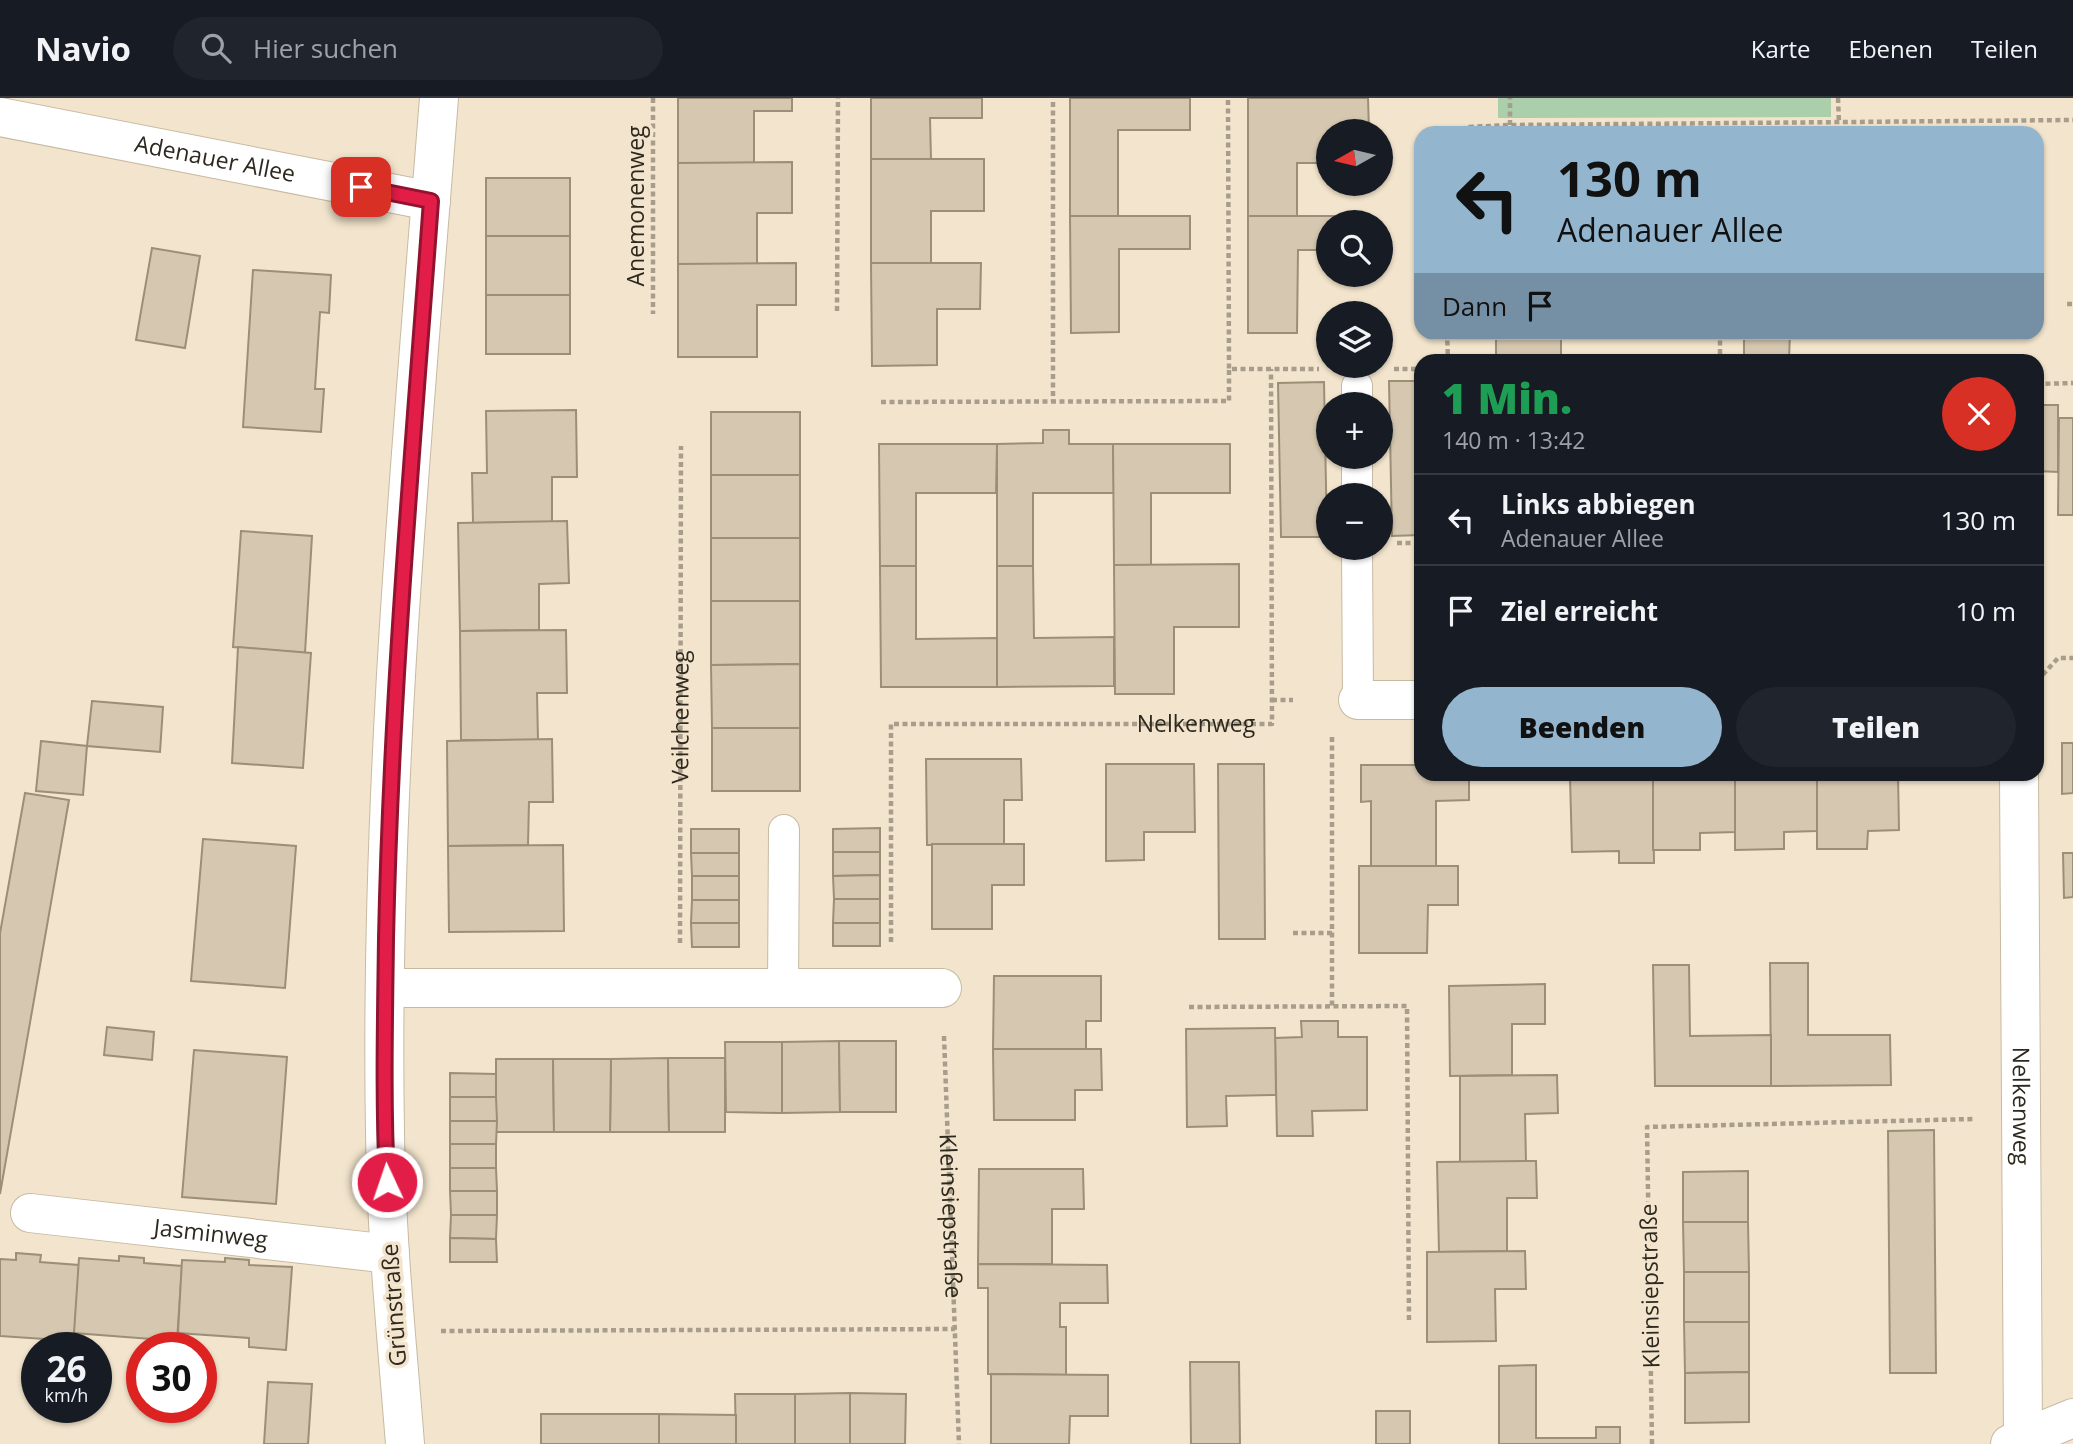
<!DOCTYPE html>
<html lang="de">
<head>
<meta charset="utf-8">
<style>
	body { margin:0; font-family:"Open Sans",sans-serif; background:#20242c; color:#f1f3f6; height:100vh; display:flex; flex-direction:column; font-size:26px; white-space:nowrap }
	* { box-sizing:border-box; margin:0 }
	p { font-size:23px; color:#9ea1a6 }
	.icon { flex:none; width:38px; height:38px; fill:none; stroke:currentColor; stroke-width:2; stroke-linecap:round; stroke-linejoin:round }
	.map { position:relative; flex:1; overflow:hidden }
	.details { position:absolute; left:1414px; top:256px; width:630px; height:427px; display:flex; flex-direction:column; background:#171b24; border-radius:21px; box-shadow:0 2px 5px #0004 }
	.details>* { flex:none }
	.hud { position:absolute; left:1414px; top:28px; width:630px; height:214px; border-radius:21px; box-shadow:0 2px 5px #0004; background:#93b5ce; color:#111; overflow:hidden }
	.needle { width:46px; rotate:262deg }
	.tools { position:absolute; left:1316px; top:21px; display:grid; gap:14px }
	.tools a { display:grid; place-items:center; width:77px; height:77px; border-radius:50%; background:#171b24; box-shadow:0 2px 5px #0004; font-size:35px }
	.speed { position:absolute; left:21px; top:1234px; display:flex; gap:14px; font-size:35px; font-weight:700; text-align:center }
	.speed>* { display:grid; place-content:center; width:91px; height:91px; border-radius:50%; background:#171b24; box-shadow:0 2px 5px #0004; line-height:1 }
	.speed small { font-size:18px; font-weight:400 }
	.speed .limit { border:10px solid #d22; background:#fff; color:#111 }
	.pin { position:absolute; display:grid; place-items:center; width:60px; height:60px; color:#fff; margin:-30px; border-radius:14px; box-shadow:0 4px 10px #0006 }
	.me { position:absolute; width:77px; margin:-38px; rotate:357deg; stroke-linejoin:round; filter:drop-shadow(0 0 5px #0008) }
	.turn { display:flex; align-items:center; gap:24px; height:147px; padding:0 28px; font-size:32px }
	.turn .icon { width:91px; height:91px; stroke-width:2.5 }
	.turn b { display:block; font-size:49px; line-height:60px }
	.then { display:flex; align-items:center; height:66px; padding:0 28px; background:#0003; gap:14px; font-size:26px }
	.round { display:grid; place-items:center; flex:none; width:74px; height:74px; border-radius:37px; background:#20242c }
	.overview { display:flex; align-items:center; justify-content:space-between; height:119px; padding:0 28px }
	h1 { font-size:42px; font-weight:800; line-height:52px; color:#1e9e55 }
	.action { display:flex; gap:14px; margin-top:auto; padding:14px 28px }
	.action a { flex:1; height:80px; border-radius:42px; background:#93b5ce; color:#111; font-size:28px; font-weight:800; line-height:80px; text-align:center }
	.action a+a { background:#20242c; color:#f1f3f6 }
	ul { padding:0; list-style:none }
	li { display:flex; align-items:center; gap:21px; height:91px; padding:0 28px; border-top:2px solid #363941 }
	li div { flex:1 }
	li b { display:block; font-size:26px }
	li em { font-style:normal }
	header { display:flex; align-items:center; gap:42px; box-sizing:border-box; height:98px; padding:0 35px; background:#171b24; border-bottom:2px solid #363941 }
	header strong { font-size:33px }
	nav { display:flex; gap:38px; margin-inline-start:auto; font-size:24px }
	.search { width:490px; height:63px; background:#20242c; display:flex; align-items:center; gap:18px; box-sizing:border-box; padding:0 24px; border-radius:38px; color:#9ea1a6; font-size:26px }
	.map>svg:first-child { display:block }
	.green { fill:#aacfaa }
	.building { fill:#d6c8b0; stroke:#9c8f78; stroke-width:2 }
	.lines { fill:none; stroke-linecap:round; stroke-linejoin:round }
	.lane-casing { stroke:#c8baa2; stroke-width:32 }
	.street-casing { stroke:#c8baa2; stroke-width:40 }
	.path { stroke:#a89d8b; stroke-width:4.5; stroke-dasharray:5 3.5; stroke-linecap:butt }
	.lane { stroke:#fff; stroke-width:30 }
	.street { stroke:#fff; stroke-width:38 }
	.route-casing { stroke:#92132f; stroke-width:18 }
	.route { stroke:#e11d48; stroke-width:12 }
	.labels { text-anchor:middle; stroke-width:7; stroke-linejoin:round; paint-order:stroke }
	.street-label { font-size:23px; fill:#2e291f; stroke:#f3e5cd }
</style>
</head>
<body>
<header>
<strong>Navio</strong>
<div class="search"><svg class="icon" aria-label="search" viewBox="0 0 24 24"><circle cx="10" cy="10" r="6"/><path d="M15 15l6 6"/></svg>Hier suchen</div>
<nav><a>Karte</a><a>Ebenen</a><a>Teilen</a></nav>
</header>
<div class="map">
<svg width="2073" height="1346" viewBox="0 0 2073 1346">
	<rect width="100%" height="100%" fill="#f3e5cd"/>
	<!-- green -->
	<path class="green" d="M1498 0H1831V19L1498 20Z"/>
	<!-- building -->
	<g class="building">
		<path d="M678 0H792V13H754V65H678Z"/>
		<path d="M871 0H982V20H930L931 61H871Z"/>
		<path d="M1070 0H1190V32H1118V118H1070Z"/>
		<path d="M1248 0H1368L1369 33H1328V65H1297V118H1248Z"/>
		<path d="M871 61H984V113H931V165H871Z"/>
		<path d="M792 64V115H757V166H678V65Z"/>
		<rect x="486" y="80" width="84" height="58"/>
		<path d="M1070 118H1190V151H1119V234L1071 235Z"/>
		<path d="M1248 118H1369V124H1328V152H1298L1297 235H1248Z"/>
		<rect x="486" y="138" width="84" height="59"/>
		<path d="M152 150 200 158 185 250 136 242Z"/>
		<path d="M796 165V207H757V259H678V166Z"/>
		<path d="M871 165H981L980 211H937V267L872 268Z"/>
		<path d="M253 172 331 177 329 215 320 214 315 291H324L321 334 243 329Z"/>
		<rect x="486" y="197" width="84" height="59"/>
		<rect x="1496" y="234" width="65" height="28"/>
		<path d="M1744 234H1790L1789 262H1744Z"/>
		<path d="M1389 283H1421V437L1392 438Z"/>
		<path d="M1324 284 1327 439H1281L1278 285Z"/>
		<path d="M2037 307H2058V374L2037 373Z"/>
		<path d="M576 312 577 379H552V424L473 425 472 375H487L486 313Z"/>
		<rect x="711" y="314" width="89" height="63"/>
		<path d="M2059 320H2073V417H2058Z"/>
		<path d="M1043 332H1069V346H1113L1114 395H1033V468H997V346L1043 345Z"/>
		<path d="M879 346H997L996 395H916V468H880Z"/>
		<path d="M1113 346H1230V395H1151V467H1114Z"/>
		<rect x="711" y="377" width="89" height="63"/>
		<path d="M567 423 569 485 539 486V532L460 533 458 425Z"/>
		<path d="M241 433 312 438 305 555 233 549Z"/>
		<rect x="711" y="440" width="89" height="63"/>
		<path d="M1239 466V529H1174V596H1115L1114 467Z"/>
		<path d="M880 468H916V541L997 540V589H881Z"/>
		<path d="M997 468H1033L1034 540 1114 539V588L997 589Z"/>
		<path d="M711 503H800V566L711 567Z"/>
		<path d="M566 532 567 595H537L538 642H461L460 533Z"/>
		<path d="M238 549 311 555 303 670 232 665Z"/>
		<path d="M800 566V630H712L711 567Z"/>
		<path d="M92 603 163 609 160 654 87 648Z"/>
		<rect x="712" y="630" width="88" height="63"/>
		<path d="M552 641 553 704H529L528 747 448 748 447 643Z"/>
		<path d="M41 643 87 648 83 697 36 693Z"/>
		<path d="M2062 645H2073V695L2062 696Z"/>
		<path d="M926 661H1021L1022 702H1004V746L927 747Z"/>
		<path d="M1106 666H1194L1195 734H1144V762L1106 763Z"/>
		<path d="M1218 666H1264L1265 841H1219Z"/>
		<path d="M1361 667H1421V676H1469V702L1436 703V769L1371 768V703L1361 704Z"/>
		<path d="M1593 676H1653L1654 765H1619V753L1572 754 1570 679H1593Z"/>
		<path d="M1678 676H1735V734L1700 735V752H1653V682L1678 681Z"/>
		<path d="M1762 676H1817V733L1784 734V751L1735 752V681L1762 680Z"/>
		<path d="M1843 676H1898L1899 732 1868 733 1867 751H1817V679H1843Z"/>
		<path d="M25 695 69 702 0 1096V835Z"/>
		<path d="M880 730V754H833V731Z"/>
		<rect x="691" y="731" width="48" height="24"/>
		<path d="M203 741 296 748 285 890 191 883Z"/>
		<path d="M932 746H1024V787H992V831H932Z"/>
		<path d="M563 747 564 833 449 834 448 748Z"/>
		<path d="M833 754H880V777L833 778Z"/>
		<path d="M691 755H739V778H692Z"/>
		<path d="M2063 755H2073V799L2064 800Z"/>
		<path d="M1359 768H1458V807H1428L1427 855H1359Z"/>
		<path d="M880 777V801H834L833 778Z"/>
		<rect x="692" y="778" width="47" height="24"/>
		<path d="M834 801H880V825H833Z"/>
		<path d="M692 802H739V825H691Z"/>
		<path d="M691 825H739V849H692Z"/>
		<rect x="833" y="825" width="47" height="23"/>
		<path d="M1770 865H1808V937H1890L1891 987 1771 988Z"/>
		<path d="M1653 867H1689L1690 938 1771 937V988H1655Z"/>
		<path d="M994 878H1101V923H1086V951H993Z"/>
		<path d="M1545 886V926H1512V977L1450 978 1449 888Z"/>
		<path d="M1301 923H1338V939H1367V1012L1312 1013 1313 1038H1277L1275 940 1302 939Z"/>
		<path d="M107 929 154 934 152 962 104 957Z"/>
		<path d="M1275 930 1276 997 1226 998 1227 1028 1187 1029 1186 931Z"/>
		<path d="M839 943 840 1014 782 1015V944Z"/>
		<path d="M839 943H896V1014H840Z"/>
		<path d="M725 944H782V1015L726 1014Z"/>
		<path d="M993 951H1101L1102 992H1075V1022H994Z"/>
		<path d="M194 952 287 959 276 1106 182 1099Z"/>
		<path d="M668 960 669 1034H610L611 961Z"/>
		<path d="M668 960H725V1034H669Z"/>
		<path d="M496 961H553L554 1034H496Z"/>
		<path d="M553 961H611L610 1034H554Z"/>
		<path d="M450 975 496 976V999H450Z"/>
		<path d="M1557 977 1558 1015 1525 1016 1526 1064H1460V978Z"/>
		<path d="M450 999H496L497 1023H450Z"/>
		<path d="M450 1023H497L496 1046H450Z"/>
		<path d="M1934 1032 1936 1275H1890L1888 1033Z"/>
		<rect x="450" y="1046" width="46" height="24"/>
		<path d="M1536 1063 1537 1100H1507V1153L1439 1154 1437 1064Z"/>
		<path d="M450 1070H496L497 1093H450Z"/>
		<path d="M979 1071H1083L1084 1111H1052V1166H978Z"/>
		<path d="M1748 1073V1124H1683V1074Z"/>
		<path d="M450 1093H497V1117H451Z"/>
		<path d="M451 1117H497L496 1141 450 1140Z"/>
		<path d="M1683 1124H1748L1749 1174H1684Z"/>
		<path d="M450 1140 496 1141 497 1164H450Z"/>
		<path d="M1525 1153 1526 1191H1495L1496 1243 1427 1244V1154Z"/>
		<path d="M16 1155 41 1157 40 1164 79 1167 74 1243 0 1238V1161L16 1162Z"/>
		<path d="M119 1158 144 1160V1165L182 1168 177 1243 74 1235 79 1160 119 1163Z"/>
		<path d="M225 1160 249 1162V1167L292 1169 286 1252 249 1249V1240L178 1235 182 1162 225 1164Z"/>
		<path d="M978 1166 1107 1167 1108 1205H1060V1229H1066V1277L988 1276V1190H978Z"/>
		<rect x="1684" y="1174" width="65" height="50"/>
		<path d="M1684 1224H1749V1274L1685 1275Z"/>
		<path d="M1190 1264H1239L1240 1346H1191Z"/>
		<path d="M1536 1267V1340H1596V1329H1620V1346H1499V1268Z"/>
		<path d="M1749 1274V1324L1685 1325V1275Z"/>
		<path d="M991 1276 1108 1277V1318H1070L1069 1346H991Z"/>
		<path d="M268 1284 312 1286 308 1346H264Z"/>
		<path d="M850 1295V1346H795V1296Z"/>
		<path d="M850 1295 906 1296 905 1346H850Z"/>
		<path d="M735 1296H795V1346H736Z"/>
		<rect x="1376" y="1313" width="34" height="33"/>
		<rect x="541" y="1316" width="118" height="30"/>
		<path d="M659 1316 736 1317V1346H659Z"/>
	</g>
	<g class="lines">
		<!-- lane casing -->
		<g class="lane-casing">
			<g id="lane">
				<path d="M1357 288V306"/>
				<path d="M1357 359V397"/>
				<path d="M1357 450 1358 602"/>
				<path d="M783 890 784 732"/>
			</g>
		</g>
		<!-- street casing -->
		<g class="street-casing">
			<g id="street">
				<path id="s4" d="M0 19 431 103"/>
				<path d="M1358 602H1421"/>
				<path id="s5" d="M2019 676 2023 1341"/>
				<path d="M385 890H942"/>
				<path id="s6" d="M30 1115 390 1156"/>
				<path d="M405 1346C397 1243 386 1139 385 1035 379 689 412 344 439 0"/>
				<path d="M2010 1346 2073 1320"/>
			</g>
		</g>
		<!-- path -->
		<g class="path">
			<path d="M653 0V216"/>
			<path d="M1838 0 1839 25"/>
			<path d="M1228 2 1229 271H1319"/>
			<path d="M1053 4V304"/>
			<path d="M1510 27V0"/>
			<path d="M1453 35 1469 29 1510 27 2073 22"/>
			<path d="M2067 206H2073"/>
			<path d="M837 213 838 0"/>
			<path d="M1447 234 1448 262"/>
			<path d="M1720 234V262"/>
			<path d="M1394 271H1421"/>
			<path d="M2037 286 2073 285"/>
			<path d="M881 304 1229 303V271"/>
			<path d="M1397 445H1421"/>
			<path d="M2037 583 2058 560H2073"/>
			<path d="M1272 602H1293"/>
			<path d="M1332 639V908"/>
			<path d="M1293 835H1332"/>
			<path id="s1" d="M891 844V626H1272L1271 271"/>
			<path id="s2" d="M680 845 681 348"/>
			<path d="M1189 909 1407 908 1409 1225"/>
			<path id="s3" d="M944 938 959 1346"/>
			<path d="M441 1233 955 1231"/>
			<path d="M1652 1346 1647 1029 1973 1021"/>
		</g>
		<!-- lane -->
		<use href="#lane" class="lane"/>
		<!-- street -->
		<use href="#street" class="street"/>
	</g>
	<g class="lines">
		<!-- route casing -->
		<g class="route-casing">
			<path id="route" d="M361 89 431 103C413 349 391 595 386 841 385 922 383 1003 387 1084"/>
		</g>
		<!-- route -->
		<use href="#route" class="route"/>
	</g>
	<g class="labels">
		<!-- street labels -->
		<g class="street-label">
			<text dy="8" stroke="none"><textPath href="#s4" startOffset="219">Adenauer Allee</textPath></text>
			<text transform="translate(636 108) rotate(-90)" y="8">Anemonenweg</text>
			<text dy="8" stroke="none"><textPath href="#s2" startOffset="226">Veilchenweg</textPath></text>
			<text dy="8" stroke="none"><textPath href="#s1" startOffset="523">Nelkenweg</textPath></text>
			<text dy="8" stroke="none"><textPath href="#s5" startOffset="332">Nelkenweg</textPath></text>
			<text dy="8" stroke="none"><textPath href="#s3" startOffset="180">Kleinsiepstraße</textPath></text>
			<text dy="8" stroke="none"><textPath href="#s6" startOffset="182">Jasminweg</textPath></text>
			<text transform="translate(1650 1188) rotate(-91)" y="8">Kleinsiepstraße</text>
			<text transform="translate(394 1207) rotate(-94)" y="8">Grünstraße</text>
		</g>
	</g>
</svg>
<div class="tools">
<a><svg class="needle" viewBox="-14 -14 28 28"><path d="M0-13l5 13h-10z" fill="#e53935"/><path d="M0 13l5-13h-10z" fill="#9ea1a6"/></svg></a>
<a><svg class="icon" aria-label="search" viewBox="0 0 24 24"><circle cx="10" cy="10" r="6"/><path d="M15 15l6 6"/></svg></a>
<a><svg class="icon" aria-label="layers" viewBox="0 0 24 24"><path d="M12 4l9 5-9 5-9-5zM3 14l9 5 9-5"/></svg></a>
<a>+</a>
<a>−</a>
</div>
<div class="speed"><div>26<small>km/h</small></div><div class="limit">30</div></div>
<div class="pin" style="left:361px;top:89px;background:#d93025"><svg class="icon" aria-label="arrive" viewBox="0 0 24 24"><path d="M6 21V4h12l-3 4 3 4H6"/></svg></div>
<svg class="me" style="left:387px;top:1084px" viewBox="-20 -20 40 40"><circle r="17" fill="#e11d48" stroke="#fff" stroke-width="3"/><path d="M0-11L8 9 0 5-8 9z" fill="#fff"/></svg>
<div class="hud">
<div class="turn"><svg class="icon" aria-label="left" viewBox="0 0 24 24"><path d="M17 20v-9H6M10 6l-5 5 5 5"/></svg><div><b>130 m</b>Adenauer Allee</div></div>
<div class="then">Dann<svg class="icon" aria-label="arrive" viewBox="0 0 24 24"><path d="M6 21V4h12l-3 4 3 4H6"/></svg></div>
</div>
<section class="details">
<div class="overview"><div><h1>1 Min.</h1><p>140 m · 13:42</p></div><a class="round" style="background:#d93025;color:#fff"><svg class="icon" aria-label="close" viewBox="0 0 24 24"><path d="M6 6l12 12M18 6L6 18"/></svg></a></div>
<ul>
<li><svg class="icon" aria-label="left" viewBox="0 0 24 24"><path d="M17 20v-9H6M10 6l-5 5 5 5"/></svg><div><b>Links abbiegen</b><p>Adenauer Allee</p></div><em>130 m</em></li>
<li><svg class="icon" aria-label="arrive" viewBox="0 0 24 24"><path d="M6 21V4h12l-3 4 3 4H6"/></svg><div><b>Ziel erreicht</b></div><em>10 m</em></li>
</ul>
<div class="action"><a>Beenden</a><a>Teilen</a></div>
</section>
</div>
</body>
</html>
